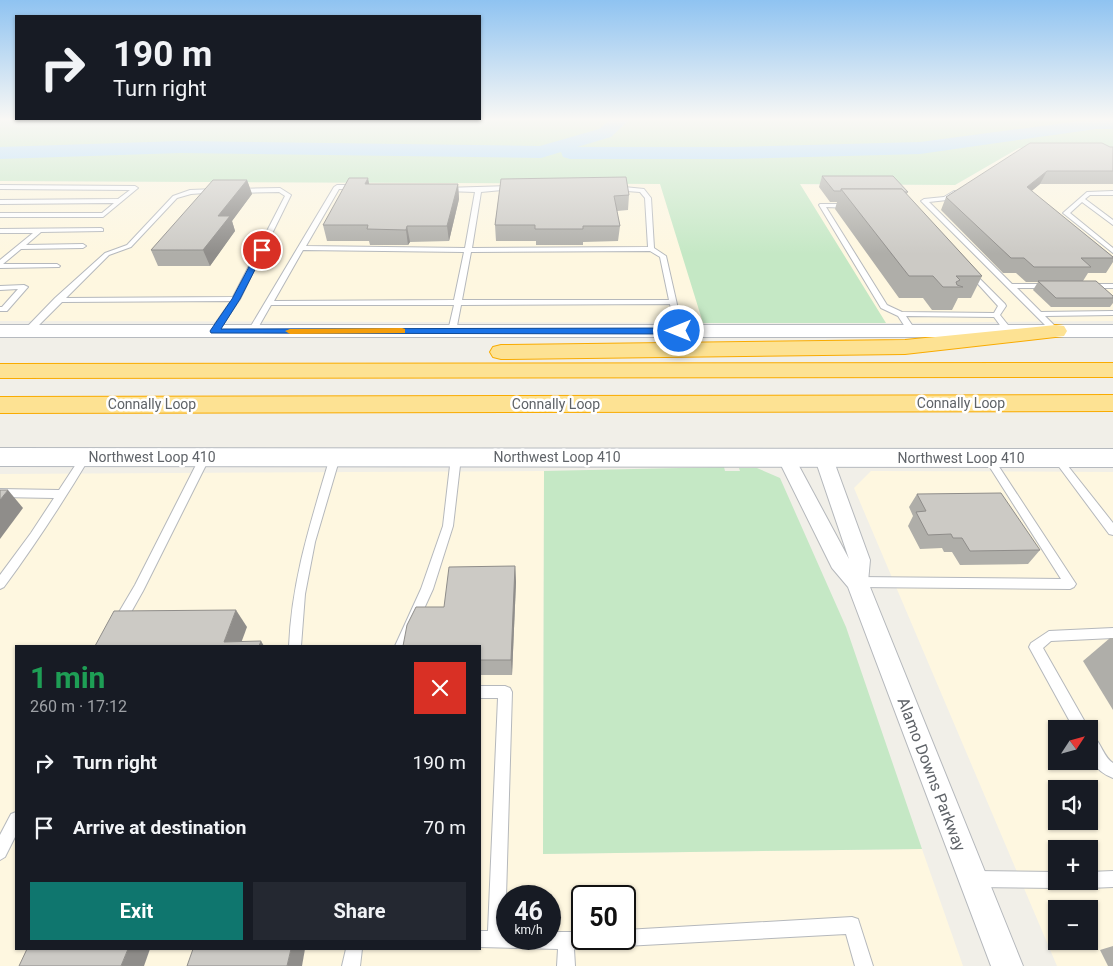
<!DOCTYPE html>
<html lang="en">
<head>
<meta charset="utf-8">
<style>
	body { margin:0; font-family:Roboto,sans-serif; background:#242831; color:#f1f3f6; height:100vh; display:flex; flex-direction:column; font-size:19px; white-space:nowrap }
	* { box-sizing:border-box; margin:0 }
	p { font-size:16px; color:#9ea1a6 }
	.icon { flex:none; width:28px; height:28px; fill:none; stroke:currentColor; stroke-width:2; stroke-linecap:round; stroke-linejoin:round }
	.map { position:relative; flex:1; overflow:hidden }
	.panel { position:absolute; left:15px; top:645px; width:466px; height:305px; display:flex; flex-direction:column; background:#171b24; border-radius:0px; box-shadow:0 1px 4px #0004 }
	.panel>* { flex:none }
	.banner { position:absolute; left:15px; top:15px; width:466px; height:105px; border-radius:0px; box-shadow:0 1px 4px #0004; background:#171b24; color:#f1f3f6; overflow:hidden }
	.needle { width:32px; rotate:54deg }
	.buttons { position:absolute; left:1048px; top:720px; display:grid; gap:10px }
	.buttons a { display:grid; place-items:center; width:50px; height:50px; border-radius:0px; background:#171b24; box-shadow:0 1px 4px #0004; font-size:25px }
	.speed { position:absolute; left:496px; top:885px; display:flex; gap:10px; font-size:25px; font-weight:700; text-align:center }
	.speed>* { display:grid; place-content:center; width:65px; height:65px; border-radius:50%; background:#171b24; box-shadow:0 1px 4px #0004; line-height:1 }
	.speed small { font-size:12px; font-weight:400 }
	.speed .limit { border:2px solid #111; border-radius:8px; background:#fff; color:#111 }
	.pin { position:absolute; display:grid; place-items:center; width:42px; height:42px; color:#fff; margin:-21px; border:2px solid #fff; border-radius:50%; box-shadow:0 1px 5px #0007 }
	.me { position:absolute; width:55px; margin:-28px; rotate:270deg; stroke-linejoin:round; filter:drop-shadow(0 0 4px #0008) }
	.turn { display:flex; align-items:center; gap:18px; height:105px; padding:0 15px; font-size:22px }
	.turn .icon { width:65px; height:65px; stroke-width:2.5 }
	.turn b { display:block; font-size:35px; line-height:42px }
	.round { display:grid; place-items:center; flex:none; width:52px; height:52px; border-radius:0px; background:#242831 }
	.headline { display:flex; align-items:center; justify-content:space-between; height:85px; padding:0 15px }
	h1 { font-size:30px; font-weight:700; line-height:38px; color:#1e9e55 }
	.cta { display:flex; gap:10px; margin-top:auto; padding:10px 15px }
	.cta a { flex:1; height:58px; border-radius:0px; background:#0f766e; color:#fff; font-size:20px; font-weight:700; line-height:58px; text-align:center }
	.cta a+a { background:#242831; color:#f1f3f6 }
	ul { padding:0; list-style:none }
	li { display:flex; align-items:center; gap:15px; height:65px; padding:0 15px }
	li div { flex:1 }
	li b { display:block; font-size:19px }
	li em { font-style:normal }
	.map>svg:first-child { display:block }
	.commercial { fill:#fef7e0; fill-rule:evenodd }
	.green { fill:#c5e8c5 }
	.water { fill:#aadaff }
	.lines { fill:none; stroke-linecap:round; stroke-linejoin:round }
	.river { fill:#aadaff; fill-rule:evenodd }
	.lane-casing { stroke:#b5b8bc; stroke-width:2 }
	.street-casing { stroke:#b5b8bc; stroke-width:2 }
	.secondary-casing { stroke:#b6babf; stroke-width:2 }
	.highway-casing { stroke:#f9ab00; stroke-width:2 }
	.lane { fill:#fff; fill-rule:evenodd }
	.street { fill:#fff; fill-rule:evenodd }
	.secondary { fill:#fff; fill-rule:evenodd }
	.highway { fill:#fde293; fill-rule:evenodd }
	.wall { fill:#afaea9 }
	.shaded-wall { fill:#8f8d8a }
	.building { fill:#cccac5; stroke:#8f8d8a }
	.route { fill:#1a73e8; stroke:#114b97 }
	.slow { fill:#f59e0b }
	.labels { text-anchor:middle; stroke-width:5; stroke-linejoin:round; paint-order:stroke }
	.street-label { font-size:14px; fill:#5f6368; stroke:#fff }
	.near-street-label { font-size:16px; fill:#5f6368; stroke:#fff }
</style>
</head>
<body>
<div class="map">
<svg width="1113" height="966" viewBox="0 0 1113 966">
	<rect width="100%" height="100%" fill="#f1efe8"/>
	<!-- commercial -->
	<g class="commercial">
		<path d="M1113 147V321L886 323 0 321V181L955 185 1019 148Z"/>
		<path d="M544 471 543 854 922 849 963 966H0V474ZM16 646H480V949H16ZM508 896H550V939H508ZM582 896H625V939H582Z"/>
		<path d="M871 471 1113 472V966H1057L854 488ZM1056 729H1089V761H1056ZM1056 789H1089V821H1056ZM1056 849H1089V881H1056ZM1056 909H1089V941H1056Z"/>
	</g>
	<!-- green -->
	<g class="green">
		<path d="M0 119H1113V147L1019 148 955 185 800 184 886 323H703L660 184 0 181Z"/>
		<path d="M724 467 725 471H740L739 468H757L780 478 846 627 922 849 543 854 544 471Z"/>
	</g>
	<!-- water -->
	<path class="water" d="M0 149 46 150 47 157H0Z"/>
	<g class="lines">
		<!-- river -->
		<path class="river" d="M611 119H630L611 137 577 147H732L920 142 1095 119H1113V129H1096L920 154 732 159H570L563 157 561 152 541 158 180 153 0 159V147L180 141 540 146 599 129Z"/>
		<!-- lane casing -->
		<g class="lane-casing">
			<g id="lane">
				<path d="M0 185 135 186 138 188 103 217H0V213H102L114 203 0 204V200L118 199 130 190 0 189Z"/>
				<path d="M337 185H357L360 187 357 189H339L306 246 465 248 475 192 446 191 444 190V188L512 186 515 188 514 189 481 192 472 248 648 247 645 198 640 192 614 190 611 188 614 186 644 189 651 198 654 248 666 256 683 331 679 333 675 331 670 304 461 305 456 331 452 333 448 331 454 305H271L255 333H249L248 331 334 187ZM303 250 464 252 454 300 274 301ZM650 251 660 257 669 300H462L471 252Z"/>
				<path d="M216 189 218 190V192L191 194 177 198 131 247 109 255 66 298 233 297 285 196 279 192 238 193 235 191 238 189 280 188 291 195 240 299 217 333H214L210 331 231 301 62 302 30 334H24V330L55 298 105 253 127 245 173 196 190 190Z"/>
				<path d="M954 191 959 192 947 200 929 202 1012 284H1053V288H1017L1041 312 1113 311V315L1045 316 1060 331 1056 333H1053L921 201 924 199 944 197Z"/>
				<path d="M1113 191V195H1090L1085 199 1113 220V225L1082 202 1070 213 1113 248V253L1063 213 1087 192Z"/>
				<path d="M820 204H850L853 206 850 208 826 207 887 305 902 312 994 313 998 306 968 273 967 272 970 270 972 271 1005 304 1006 306 1000 315 1012 330 1008 332H1005L994 317 906 316 916 331 912 333H909L898 316 881 308 819 205Z"/>
				<path d="M101 228 103 229V231L41 232 26 245 83 244 86 246 83 248 21 249 3 264H57L60 266 59 267 0 268V260L33 233H0V229Z"/>
				<rect x="1086" y="284" width="27" height="4"/>
				<path d="M24 285 28 287 7 311H0V307H2L18 289 0 290V286Z"/>
				<path d="M85 454 90 457C63 502 35 545 4 587L0 589V575L31 533 54 498 0 497V489L59 490 82 455Z"/>
				<path d="M205 454 210 457 143 591 112 646H99L135 585 200 457Z"/>
				<path d="M335 454 340 457 315 542 305 594 301 646H289C292 578 311 522 330 457Z"/>
				<path d="M456 454 461 457 453 526 433 589 407 646H395L421 589 443 526 451 457Z"/>
				<path d="M989 455 992 456 1074 581 1076 584 1074 587 1070 589 857 587 853 585 851 582 853 579 857 577 1061 579 984 458Z"/>
				<path d="M1057 455 1060 456 1113 523V535L1109 534 1054 460 1052 458 1054 456Z"/>
				<path d="M1113 628V638L1051 641 1043 648 1089 729H1074L1029 647 1031 643 1049 631Z"/>
				<path d="M480 686H505L510 688 512 692 505 931H508V939H550V932H582V939H616L614 945 608 947 574 949 575 966H557L558 949 480 947V931H488L498 698H480Z"/>
				<path d="M1089 734C1101 739 1102 756 1113 763V778C1091 769 1088 756 1089 734Z"/>
				<path d="M16 812V835L5 857 0 860V835L11 814Z"/>
				<path d="M974 871 1056 872V881H1063L1062 886 1056 888 974 887 968 885 966 879 968 873Z"/>
				<path d="M1113 871V887L1089 888 1083 886 1082 881H1089V872Z"/>
				<path d="M852 917 858 919 873 966H855L846 934 625 946 619 944 617 939H625V930Z"/>
				<path d="M346 949H362L360 966H342Z"/>
			</g>
		</g>
		<!-- street casing -->
		<g class="street-casing">
			<path id="street" d="M823 450 829 452 832 456 870 560 868 582 1023 966H991L848 587 832 568 777 457 780 453 786 451 792 453 849 559 814 456 817 452Z"/>
		</g>
		<!-- secondary casing -->
		<g class="secondary-casing">
			<g id="secondary">
				<rect x="0" y="325" width="1113" height="12"/>
				<path d="M0 448 1113 449V467L0 466Z"/>
			</g>
		</g>
		<!-- highway casing -->
		<g class="highway-casing">
			<g id="highway">
				<path d="M1056 325 1064 326 1067 331 1064 336 905 354 501 359 493 357 490 352 493 347 501 345 905 340Z"/>
				<path d="M1113 363V377L0 378V364Z"/>
				<path d="M1113 395V411L0 413V397Z"/>
			</g>
		</g>
		<!-- lane -->
		<use href="#lane" class="lane"/>
		<!-- street -->
		<use href="#street" class="street"/>
		<!-- secondary -->
		<use href="#secondary" class="secondary"/>
		<!-- highway -->
		<use href="#highway" class="highway"/>
	</g>
	<!-- wall -->
	<g class="wall">
		<path d="M1110 147H1113V184H1040L1031 191 1113 257V262L1106 273H1088L1083 281 1113 296V303L1110 307H1051L1033 290 1038 282H1026L1016 273H1003L941 210 946 197Z"/>
		<path d="M822 176 908 192 906 195 982 276 971 298H958L952 310H932L923 298H899L835 209 837 202H830L819 187Z"/>
		<path d="M501 179 629 195 628 210 617 211 620 226 618 241 583 242V245H536V241H496L495 225Z"/>
		<path d="M247 180 252 194 232 221 235 231 210 266H158L151 250Z"/>
		<path d="M369 184H458L459 199 449 241 410 242 408 245H370L369 241H327L323 225Z"/>
		<path d="M917 494 1040 550 1028 564 960 565 952 552H944L942 548 920 549 908 526 913 516 909 507Z"/>
		<path d="M515 566 516 582 512 675H480V646L444 607Z"/>
		<path d="M1110 638H1113V710L1083 661Z"/>
		<path d="M1113 946V966H1108L1100 950Z"/>
	</g>
	<!-- shaded-wall -->
	<g class="shaded-wall">
		<path d="M1047 171 1040 184 1020 201 1027 187Z"/>
		<path d="M368 178 371 193 365 184Z"/>
		<path d="M247 180 252 194 232 221 235 231 210 266 203 250 218 216Z"/>
		<path d="M458 184 459 199 449 241 447 226Z"/>
		<path d="M407 226 410 242 408 245 406 230Z"/>
		<path d="M8 490 23 508 0 539V500Z"/>
		<path d="M515 566 516 582 512 675 511 660Z"/>
		<path d="M236 610 247 627 240 646 224 642Z"/>
		<path d="M261 641 264 646H259Z"/>
		<path d="M128 949H150L144 966H121Z"/>
		<path d="M291 949H305L302 966H287Z"/>
	</g>
	<!-- building -->
	<g class="building">
		<path d="M1030 143H1102L1110 147H1113V171H1047L1027 187 1113 257V258H1081L1091 267H1034L1024 258H1011L946 197Z"/>
		<path d="M822 176H893L908 192H904L902 189H841V191H834Z"/>
		<path d="M626 177 629 195 614 196 620 226H583V229H535V225H495L501 179Z"/>
		<path d="M349 178H368L365 184H458L447 226H407L406 230 367 229 368 225H323Z"/>
		<path d="M213 180H247L218 216H230L203 250H151Z"/>
		<path d="M841 189H902L982 276H956L960 280 956 282 957 285 963 287H943L933 276H909Z"/>
		<path d="M1038 281H1096L1113 296V298H1056Z"/>
		<path d="M0 490H8L0 500Z"/>
		<path d="M1001 493 1040 550 970 551 962 538H953L951 534 928 535 916 512 926 511 917 494Z"/>
		<path d="M515 566 511 660H480V646H403L407 625 416 607H444L449 567Z"/>
		<path d="M236 610 224 642 261 641 259 646H95L114 611Z"/>
		<path d="M27 949H128L121 966H19Z"/>
		<path d="M193 949H291L287 966H187Z"/>
	</g>
	<!-- sky -->
	<linearGradient id="sky" x2="0" y2="1"><stop stop-color="#8fc3f1"/><stop offset="0.47" stop-color="#f9f8f5"/><stop offset="1" stop-color="#f9f8f5" stop-opacity="0"/></linearGradient>
	<rect width="1113" height="254" fill="url(#sky)"/>
	<!-- route -->
	<path class="route" d="M259 248 265 250 240 299 221 329 679 328 684 331 679 334 211 333 210 331 232 299Z"/>
	<!-- slow -->
	<path class="slow" d="M402 328 405 329V333L290 334 285 331 290 329Z"/>
	<g class="labels">
		<!-- street labels -->
		<g class="street-label">
			<text x="961" y="408">Connally Loop</text>
			<text x="152" y="409">Connally Loop</text>
			<text x="556" y="409">Connally Loop</text>
			<text x="152" y="462">Northwest Loop 410</text>
			<text x="557" y="462">Northwest Loop 410</text>
			<text x="961" y="463">Northwest Loop 410</text>
		</g>
		<!-- near-street labels -->
		<g class="near-street-label">
			<text transform="translate(932 774) rotate(69)" y="6">Alamo Downs Parkway</text>
		</g>
	</g>
</svg>
<div class="buttons">
<a><svg class="needle" viewBox="-14 -14 28 28"><path d="M0-13l5 13h-10z" fill="#e53935"/><path d="M0 13l5-13h-10z" fill="#9ea1a6"/></svg></a>
<a><svg class="icon" aria-label="sound" viewBox="0 0 24 24"><path d="M4 9h4l5-4v14l-5-4H4zM17 9q2 3 0 6"/></svg></a>
<a>+</a>
<a>−</a>
</div>
<div class="speed"><div>46<small>km/h</small></div><div class="limit">50</div></div>
<div class="pin" style="left:262px;top:250px;background:#d93025"><svg class="icon" aria-label="arrive" viewBox="0 0 24 24"><path d="M6 21V4h12l-3 4 3 4H6"/></svg></div>
<svg class="me" style="left:679px;top:331px" viewBox="-20 -20 40 40"><circle r="17" fill="#1a73e8" stroke="#fff" stroke-width="3"/><path d="M0-11L8 9 0 5-8 9z" fill="#fff"/></svg>
<div class="banner">
<div class="turn"><svg class="icon" aria-label="right" viewBox="0 0 24 24"><path d="M7 20v-9h11M14 6l5 5-5 5"/></svg><div><b>190 m</b>Turn right</div></div>
</div>
<section class="panel">
<div class="headline"><div><h1>1 min</h1><p>260 m · 17:12</p></div><a class="round" style="background:#d93025;color:#fff"><svg class="icon" aria-label="close" viewBox="0 0 24 24"><path d="M6 6l12 12M18 6L6 18"/></svg></a></div>
<ul>
<li><svg class="icon" aria-label="right" viewBox="0 0 24 24"><path d="M7 20v-9h11M14 6l5 5-5 5"/></svg><div><b>Turn right</b></div><em>190 m</em></li>
<li><svg class="icon" aria-label="arrive" viewBox="0 0 24 24"><path d="M6 21V4h12l-3 4 3 4H6"/></svg><div><b>Arrive at destination</b></div><em>70 m</em></li>
</ul>
<div class="cta"><a>Exit</a><a>Share</a></div>
</section>
</div>
</body>
</html>
